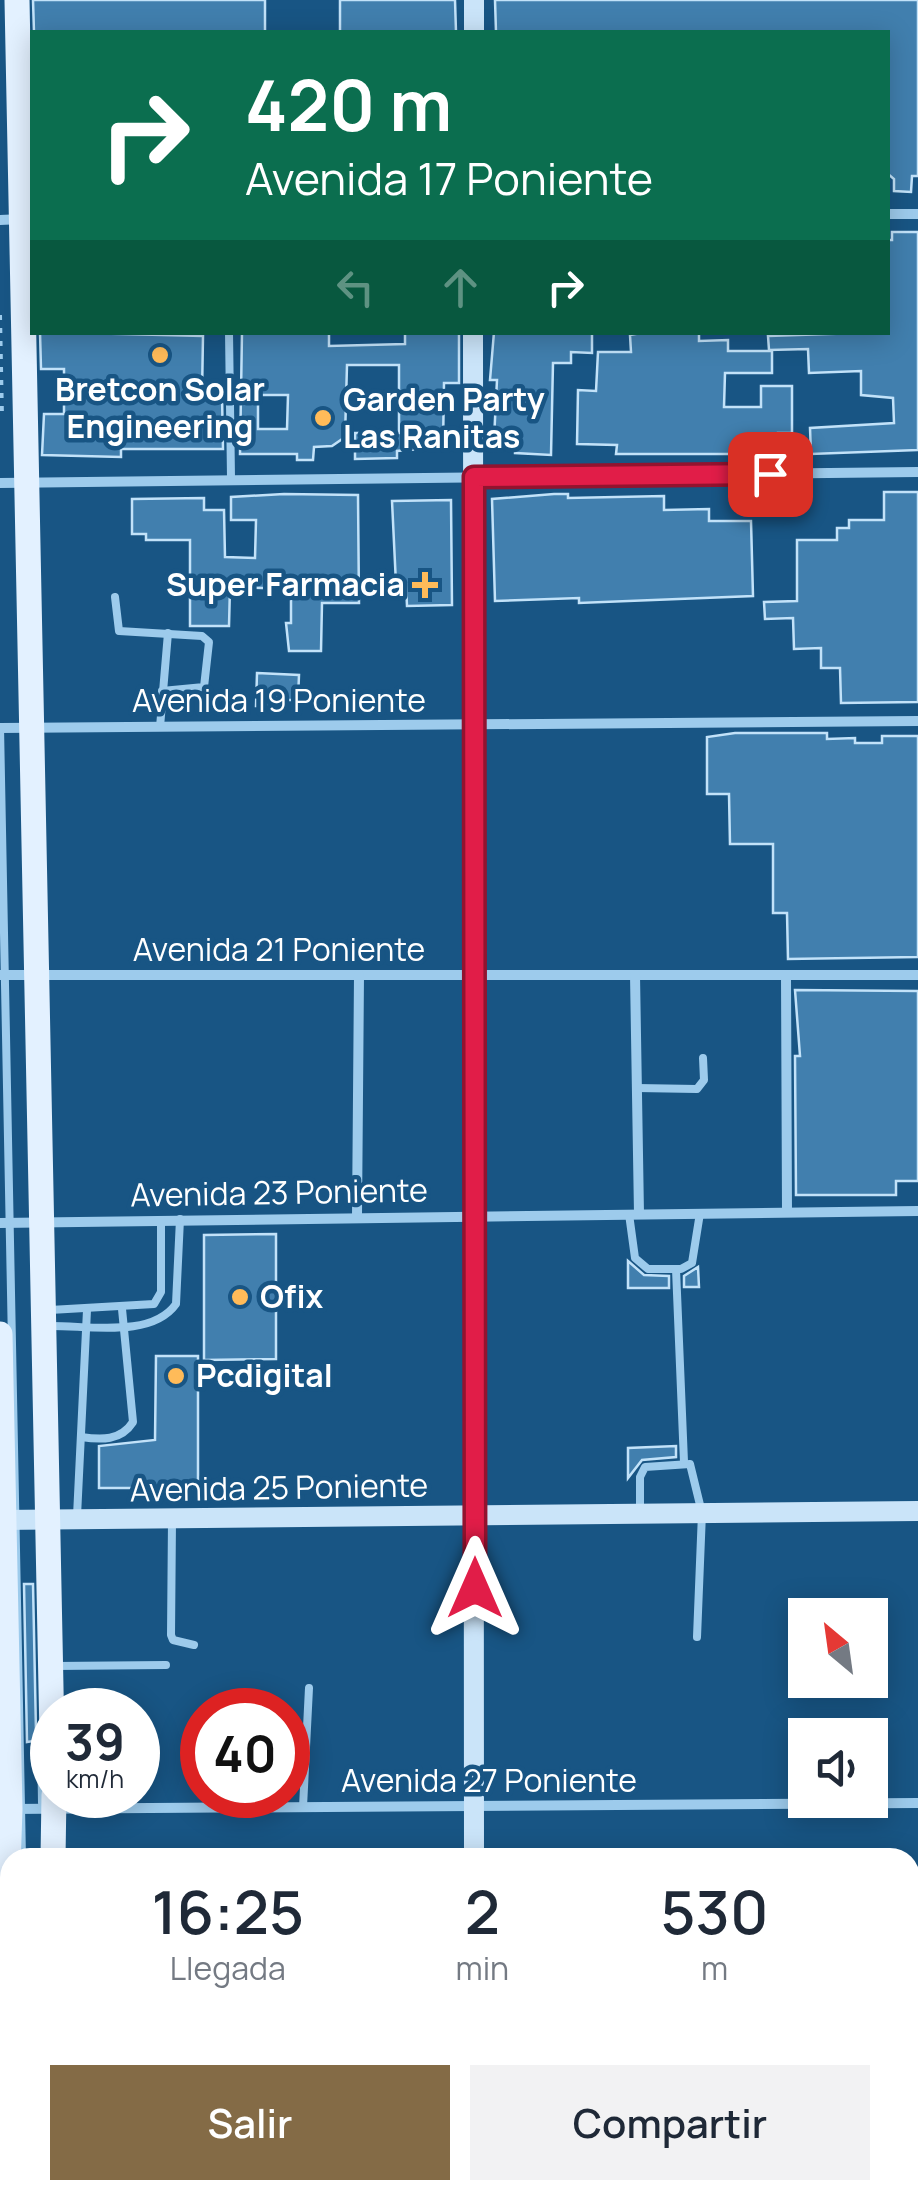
<!DOCTYPE html>
<html lang="es">
<head>
<meta charset="utf-8">
<style>
	body { margin:0; font-family:Manrope,sans-serif; background:#f2f2f3; color:#1f2937; height:100vh; display:flex; flex-direction:column; font-size:38px; white-space:nowrap }
	* { box-sizing:border-box; margin:0 }
	p { font-size:32px; color:#747a83 }
	.icon { flex:none; width:55px; height:55px; fill:none; stroke:currentColor; stroke-width:2; stroke-linecap:round; stroke-linejoin:round }
	.map { position:relative; flex:1; overflow:hidden }
	.side { position:absolute; left:0px; top:1848px; width:920px; height:352px; display:flex; flex-direction:column; background:#fff; border-radius:30px 30px 0 0; box-shadow:0 5px 25px #0003 }
	.side>* { flex:none }
	.banner { position:absolute; left:30px; top:30px; width:860px; height:305px; border-radius:0px; box-shadow:0 5px 25px #0003; background:#0b6e4f; color:#fff; overflow:hidden }
	.needle { width:65px; rotate:331deg }
	.controls { position:absolute; left:788px; top:1598px; display:grid; gap:20px }
	.controls a { display:grid; place-items:center; width:100px; height:100px; border-radius:0px; background:#fff; box-shadow:0 5px 25px #0003; font-size:50px }
	.speed { position:absolute; left:30px; top:1688px; display:flex; gap:20px; font-size:50px; font-weight:700; text-align:center }
	.speed>* { display:grid; place-content:center; width:130px; height:130px; border-radius:50%; background:#fff; box-shadow:0 5px 25px #0003; line-height:1 }
	.speed small { font-size:25px; font-weight:400 }
	.speed .limit { border:15px solid #d22; background:#fff; color:#111 }
	.pin { position:absolute; display:grid; place-items:center; width:85px; height:85px; color:#fff; margin:-42px; border-radius:20px; box-shadow:0 5px 15px #0006 }
	.me { position:absolute; width:110px; margin:-55px; rotate:0deg; stroke-linejoin:round; filter:drop-shadow(0 0 8px #0008) }
	.turn { display:flex; align-items:center; gap:35px; height:210px; padding:0 50px; font-size:45px }
	.turn .icon { width:130px; height:130px; stroke-width:2.5 }
	.turn b { display:block; font-size:70px; line-height:85px }
	.lanes { display:flex; align-items:center; height:95px; padding:0 50px; background:#0003; justify-content:center; gap:50px; direction:ltr }
	.lanes .off { opacity:.35 }
	.eta { display:flex; justify-content:space-evenly; align-items:center; height:170px; text-align:center }
	.eta b { font-size:60px; font-weight:600; line-height:70px }
	.primary-button { display:flex; gap:20px; margin-top:auto; padding:20px 50px }
	.primary-button a { flex:1; height:115px; border-radius:0px; background:#846b46; color:#fff; font-size:40px; font-weight:600; line-height:115px; text-align:center }
	.primary-button a+a { background:#f2f2f3; color:#1f2937 }
	.map>svg:first-child { display:block }
	.building { fill:#417fae; stroke:#c2e2f9; stroke-width:2.5; fill-rule:evenodd }
	.lines { fill:none; stroke-linecap:round; stroke-linejoin:round }
	.path { stroke:#9dcbec; stroke-width:4; stroke-dasharray:5 8; stroke-linecap:butt }
	.lane { stroke:#9dcbec; stroke-width:8 }
	.street { stroke:#9dcbec; stroke-width:10 }
	.secondary { stroke:#cae4f9; stroke-width:20 }
	.primary { stroke:#e3f1ff; stroke-width:25 }
	.route-casing { stroke:#92132f; stroke-width:25 }
	.route { stroke:#e11d48; stroke-width:18 }
	.poi-dot { fill:#ffbb59; stroke:#185584; stroke-width:4 }
	.labels { text-anchor:middle; stroke-width:9; stroke-linejoin:round; paint-order:stroke }
	.poi-label { font-size:32px; font-weight:bold; fill:#fff; stroke:#185584; text-anchor:start }
	.street-label { font-size:32px; fill:#fff; stroke:#185584 }
</style>
</head>
<body>
<div class="map">
<svg width="918" height="2198" viewBox="0 0 918 2198">
	<rect width="100%" height="100%" fill="#185584"/>
	<!-- building -->
	<g class="building">
		<path d="M33 0H265V32H34Z"/>
		<path d="M340 0H455L456 32H340Z"/>
		<path d="M495 0H918V176H912L911 192 894 191V179L888 174V32H496Z"/>
		<path d="M892 232H918V450L811 454 810 428 894 423 893 398 861 395V371L809 373 808 349 769 350 768 336 888 332V240H892Z"/>
		<path d="M40 332 203 336 202 395H222L223 449H121V457L42 455 44 414H64V369H41Z"/>
		<path d="M242 332H329V346L405 344V332H459V383H444L443 447 397 451V458L355 459V433H399V365H347L345 437 332 446 314 447 313 460H297V454H240ZM258 395H288L287 429H258Z"/>
		<path d="M494 332H592V353L571 352V363H553L551 455 515 453V448H505V439H494L497 380H490Z"/>
		<path d="M646 332H699V341L728 340V351H772V373H725L724 407H761V386H792V433H778V454H616L617 445 577 444 578 390 596 391 598 352H631L630 335Z"/>
		<path d="M884 492H918V702L841 703 840 668H821V648L794 649 793 618 765 619 764 602 797 601V540H837V528H849V520H884Z"/>
		<path d="M284 494 358 495 359 603H322L321 651H289L286 623H291V589L230 587 229 626H190V540H146V534H132V499L204 498V510H224L225 557 255 558 256 520H231V497Z"/>
		<path d="M554 494H568V498L664 496V510L709 509V521H751L753 596 579 603V598L495 601 492 499Z"/>
		<path d="M451 500 452 605 407 606 406 584H396L392 501Z"/>
		<path d="M257 673 299 675 298 700H287L286 707 256 706Z"/>
		<path d="M735 733H827V739L855 738V743H882V736H918V957L788 959 787 913H773V844H730L729 794H707V737Z"/>
		<path d="M795 990 918 991V1181H896V1195H796L795 1056H800Z"/>
		<path d="M276 1234V1359L204 1360V1235Z"/>
		<path d="M628 1261 644 1275 669 1276V1288H628Z"/>
		<path d="M698 1267 699 1287H684V1276Z"/>
		<path d="M156 1356H198V1488H99V1446L155 1440Z"/>
		<path d="M676 1446V1457L642 1460 628 1478V1448Z"/>
		<path d="M24 1584H33L36 1732 34 1741 27 1742Z"/>
	</g>
	<g class="lines">
		<!-- path -->
		<path class="path" d="M0 315 2 418"/>
		<!-- lane -->
		<g class="lane">
			<path d="M229 332 231 478"/>
			<path d="M115 597 119 631 202 636 209 642 204 687 162 691"/>
			<path d="M0 727 22 1858"/>
			<path d="M160 727 168 633"/>
			<path d="M637 1088 697 1089 704 1080 703 1058"/>
			<path d="M629 1214 635 1258 648 1269H681L692 1263 700 1213"/>
			<path d="M676 1269 684 1462"/>
			<path d="M50 1310 154 1304 161 1292V1220"/>
			<path d="M48 1326C87 1325 151 1339 176 1304L180 1219"/>
			<path d="M81 1437C101 1440 121 1441 133 1422L122 1309"/>
			<path d="M640 1509V1477L645 1467 690 1464 702 1513 697 1637"/>
			<path d="M77 1516 87 1310"/>
			<path d="M172 1520 171 1635 173 1640 194 1645"/>
			<path d="M55 1666 166 1665"/>
			<path d="M41 1737 42 1803"/>
			<path d="M303 1807 309 1688"/>
			<path d="M12 2198V2190"/>
			<path d="M29 2198V2190"/>
		</g>
		<!-- street -->
		<g class="street">
			<path d="M888 214H918"/>
			<path d="M0 220 22 219"/>
			<path d="M0 483 918 472"/>
			<path d="M0 728 918 721"/>
			<path d="M0 975H918"/>
			<path d="M635 975 639 1214"/>
			<path d="M786 975 787 1212"/>
			<path d="M357 1216 359 975"/>
			<path d="M0 1223 918 1211"/>
			<path d="M9 1809 918 1803"/>
			<path d="M910 2068H918"/>
		</g>
		<!-- secondary -->
		<g class="secondary">
			<path d="M474 32V0"/>
			<path d="M473 332 474 1858"/>
			<path d="M0 1520 918 1511"/>
			<path d="M470 2198V2190"/>
		</g>
		<!-- primary -->
		<g class="primary">
			<path d="M17 0 52 1737"/>
			<path d="M0 1334 10 1809 0 2097"/>
			<path d="M53 1858 54 1795"/>
			<path d="M44 2198V2190"/>
		</g>
	</g>
	<g class="lines">
		<!-- route casing -->
		<g class="route-casing">
			<path id="route" d="M475 1588 474 477 770 474"/>
		</g>
		<!-- route -->
		<use href="#route" class="route"/>
	</g>
	<!-- markers -->
	<g class="poi-dot">
		<circle cx="160" cy="355" r="10"/>
		<circle cx="323" cy="418" r="10"/>
		<path d="M420 570h10v10h10v10h-10v10h-10v-10h-10v-10h10z"/>
		<circle cx="240" cy="1297" r="10"/>
		<circle cx="176" cy="1376" r="10"/>
	</g>
	<g class="labels">
		<!-- poi labels -->
		<g class="poi-label">
			<text x="160" y="401" text-anchor="middle">Bretcon Solar<tspan x="160" dy="37">Engineering</tspan></text>
			<text x="343" y="411">Garden Party<tspan x="343" dy="37">Las Ranitas</tspan></text>
			<text x="405" y="596" text-anchor="end">Super Farmacia</text>
			<text x="260" y="1308">Ofix</text>
			<text x="196" y="1387">Pcdigital</text>
		</g>
		<!-- street labels -->
		<g class="street-label">
			<text x="279" y="712">Avenida 19 Poniente</text>
			<text x="279" y="961">Avenida 21 Poniente</text>
			<text transform="translate(279 1193) rotate(-1)" y="11">Avenida 23 Poniente</text>
			<text transform="translate(279 1488) rotate(-1)" y="11">Avenida 25 Poniente</text>
			<text x="489" y="1792">Avenida 27 Poniente</text>
		</g>
	</g>
</svg>
<div class="controls">
<a><svg class="needle" viewBox="-14 -14 28 28"><path d="M0-13l5 13h-10z" fill="#e53935"/><path d="M0 13l5-13h-10z" fill="#747a83"/></svg></a>
<a><svg class="icon" aria-label="sound" viewBox="0 0 24 24"><path d="M4 9h4l5-4v14l-5-4H4zM17 9q2 3 0 6"/></svg></a>
</div>
<div class="speed"><div>39<small>km/h</small></div><div class="limit">40</div></div>
<div class="pin" style="left:770px;top:474px;background:#d93025"><svg class="icon" aria-label="arrive" viewBox="0 0 24 24"><path d="M6 21V4h12l-3 4 3 4H6"/></svg></div>
<svg class="me" style="left:475px;top:1588px" viewBox="-20 -20 40 40"><path d="M0-17L14 15 0 8-14 15z" fill="#e11d48" stroke="#fff" stroke-width="4"/></svg>
<div class="banner">
<div class="turn"><svg class="icon" aria-label="right" viewBox="0 0 24 24"><path d="M7 20v-9h11M14 6l5 5-5 5"/></svg><div><b>420 m</b>Avenida 17 Poniente</div></div>
<div class="lanes"><svg class="icon off" aria-label="left" viewBox="0 0 24 24"><path d="M17 20v-9H6M10 6l-5 5 5 5"/></svg><svg class="icon off" aria-label="ahead" viewBox="0 0 24 24"><path d="M12 20V5M6 11l6-6 6 6"/></svg><svg class="icon" aria-label="right" viewBox="0 0 24 24"><path d="M7 20v-9h11M14 6l5 5-5 5"/></svg></div>
</div>
<section class="side">
<div class="eta">
<div><b>16:25</b><p>Llegada</p></div>
<div><b>2</b><p>min</p></div>
<div><b>530</b><p>m</p></div>
</div>
<div class="primary-button"><a>Salir</a><a>Compartir</a></div>
</section>
</div>
</body>
</html>
